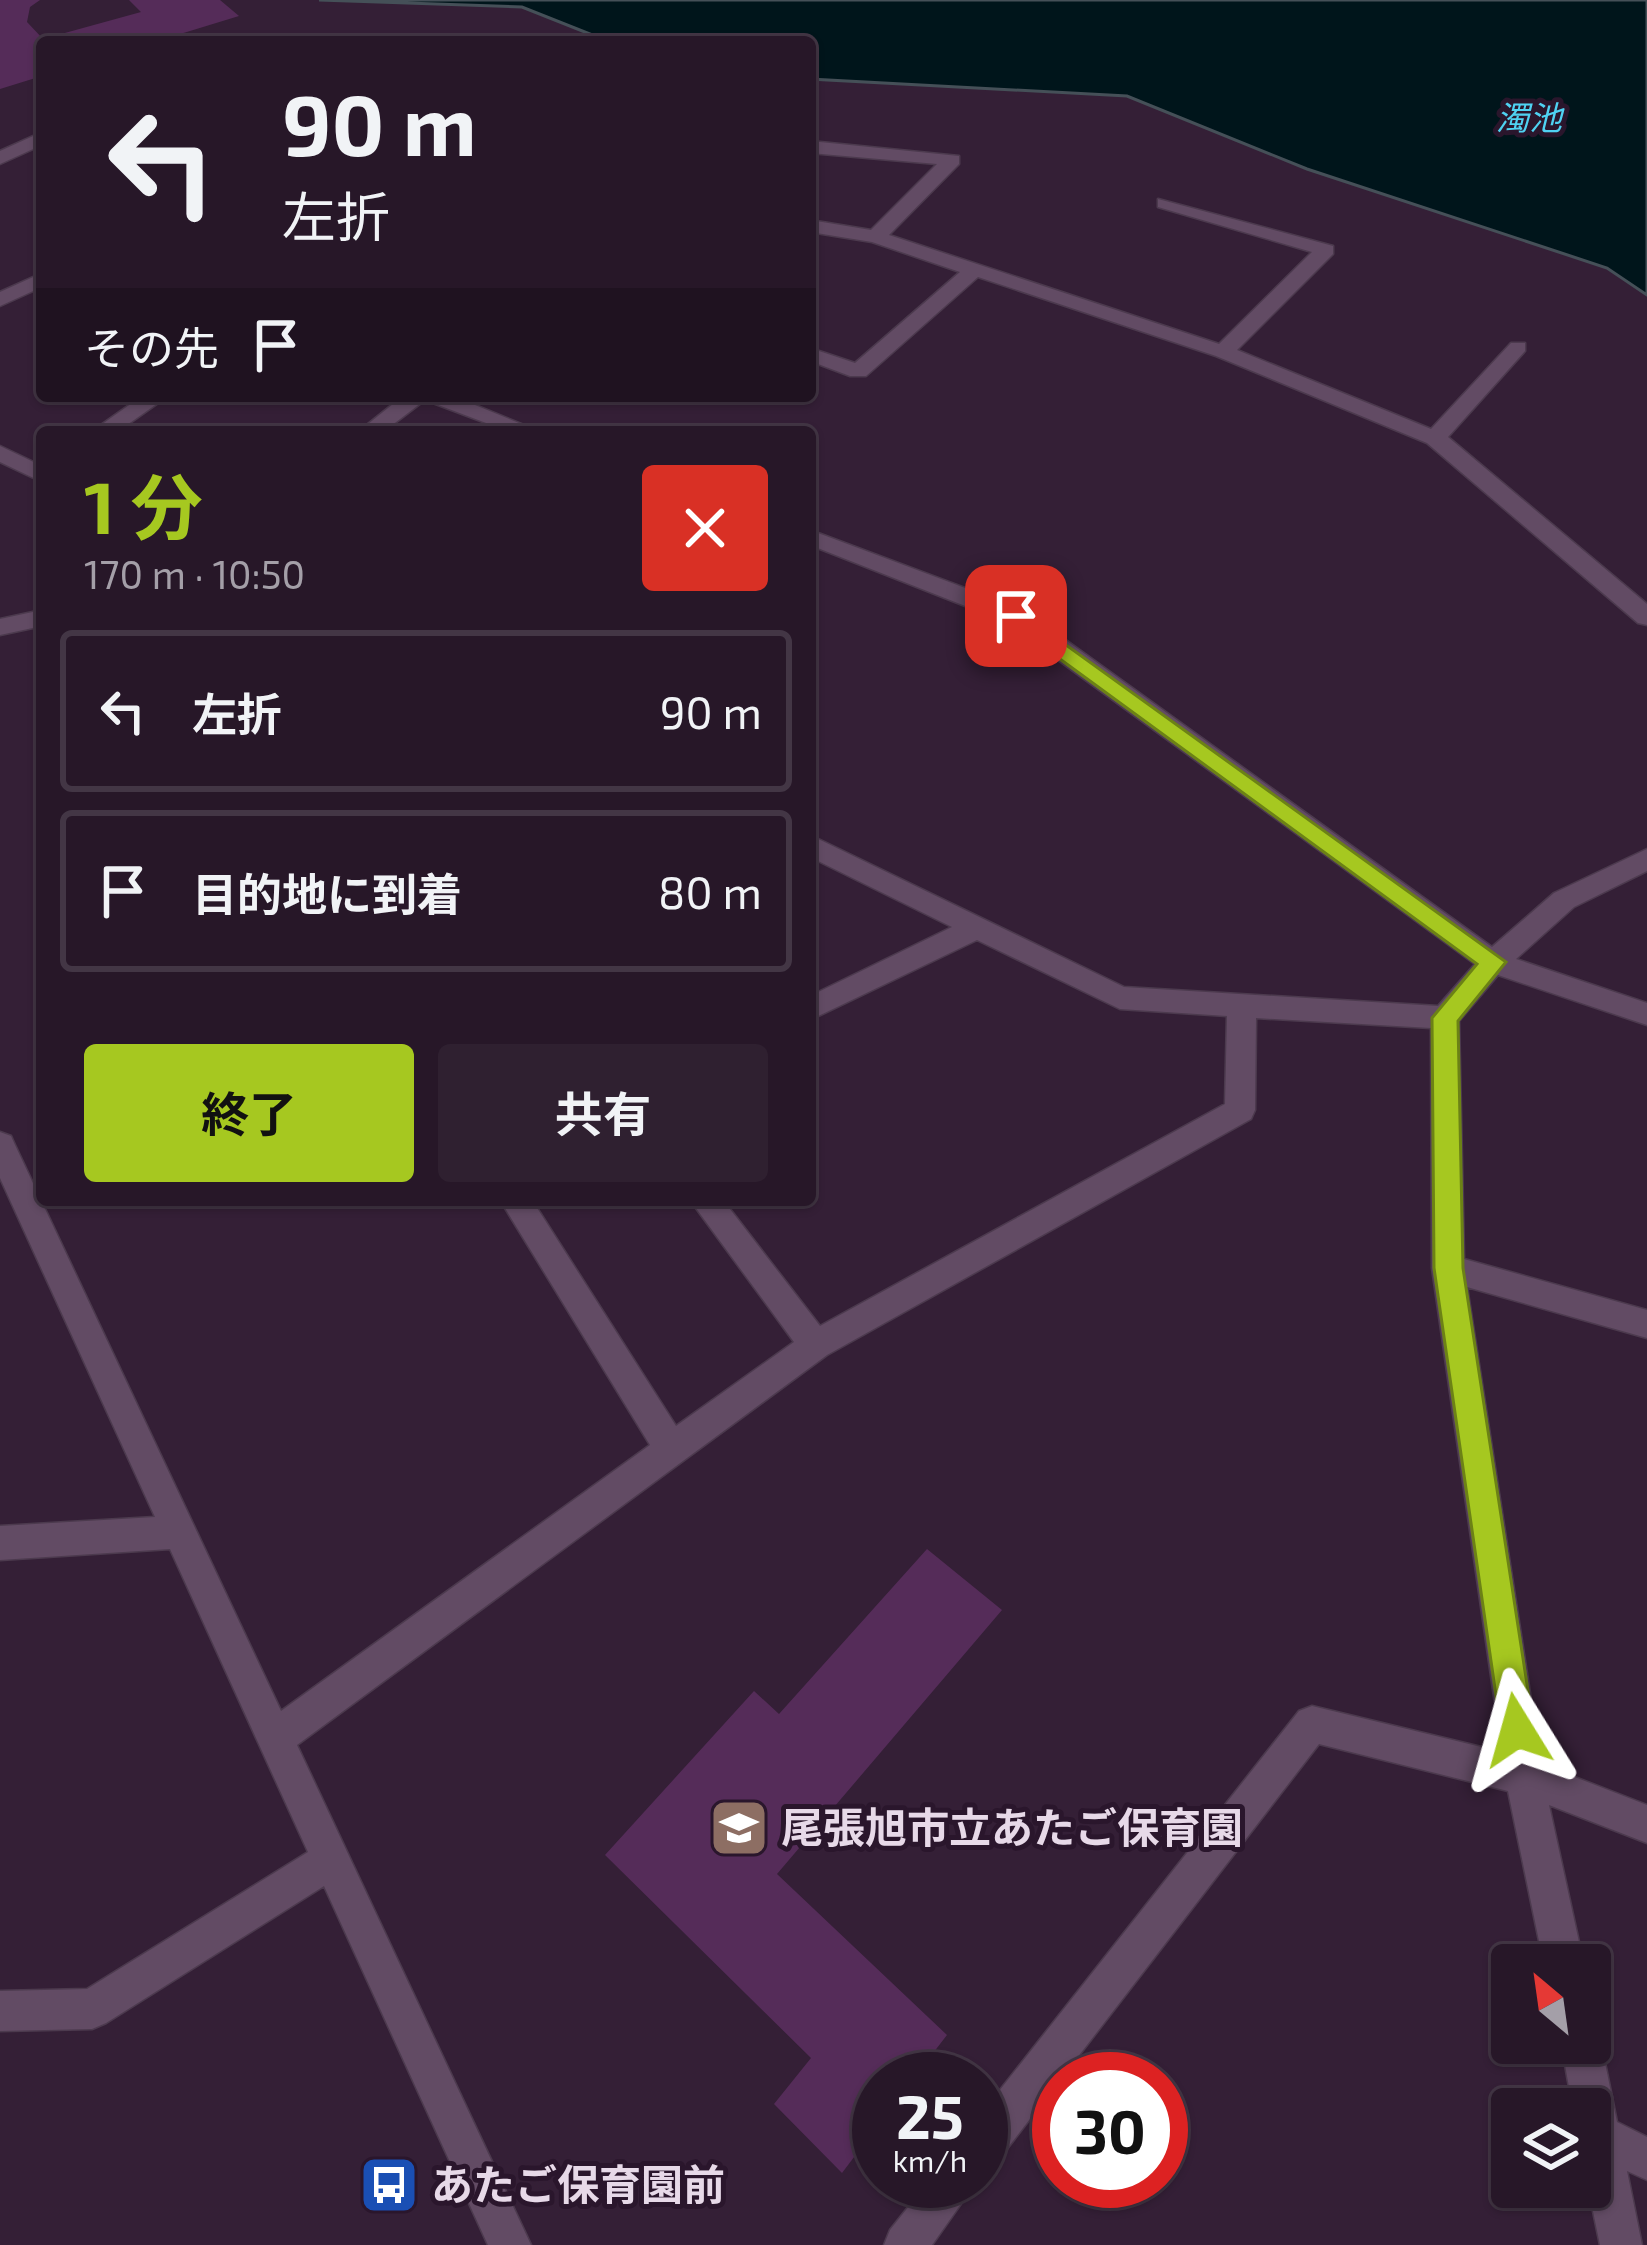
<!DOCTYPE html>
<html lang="ja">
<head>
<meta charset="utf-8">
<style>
	body { margin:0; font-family:"Exo 2","Noto Sans JP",sans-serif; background:#2f2030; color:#f1f3f6; height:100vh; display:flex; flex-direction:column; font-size:45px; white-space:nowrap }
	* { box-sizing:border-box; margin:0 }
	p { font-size:39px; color:#a49fa8 }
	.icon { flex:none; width:66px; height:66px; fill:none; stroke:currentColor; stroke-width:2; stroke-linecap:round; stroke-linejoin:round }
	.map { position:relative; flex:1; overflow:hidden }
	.details { position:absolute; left:36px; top:426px; width:780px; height:780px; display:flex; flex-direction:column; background:#271728; border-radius:12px; box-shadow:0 3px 9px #0004,0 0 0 3px #433645 }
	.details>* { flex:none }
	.banner { position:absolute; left:36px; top:36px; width:780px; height:366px; border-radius:12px; box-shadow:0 3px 9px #0004,0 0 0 3px #433645; background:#271728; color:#f1f3f6; overflow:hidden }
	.needle { width:78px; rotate:331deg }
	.tools { position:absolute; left:1491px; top:1944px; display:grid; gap:24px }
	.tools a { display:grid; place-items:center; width:120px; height:120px; border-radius:12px; background:#271728; box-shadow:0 3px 9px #0004,0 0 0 3px #433645; font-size:60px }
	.speed { position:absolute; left:852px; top:2052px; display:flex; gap:24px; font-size:60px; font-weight:700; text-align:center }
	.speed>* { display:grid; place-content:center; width:156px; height:156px; border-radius:50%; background:#271728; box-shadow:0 3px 9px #0004,0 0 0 3px #433645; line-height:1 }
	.speed small { font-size:30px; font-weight:400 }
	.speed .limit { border:18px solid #d22; background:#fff; color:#111 }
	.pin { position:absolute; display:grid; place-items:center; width:102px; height:102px; color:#fff; margin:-51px; border-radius:24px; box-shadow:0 6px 18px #0006 }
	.me { position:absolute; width:132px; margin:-66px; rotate:352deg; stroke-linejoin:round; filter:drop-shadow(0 0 9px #0008) }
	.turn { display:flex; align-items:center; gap:42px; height:252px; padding:0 48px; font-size:54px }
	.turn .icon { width:156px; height:156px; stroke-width:2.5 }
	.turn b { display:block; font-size:84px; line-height:102px }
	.then { display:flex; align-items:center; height:114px; padding:0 48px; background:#0003; gap:24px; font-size:45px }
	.round { display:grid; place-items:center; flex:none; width:126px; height:126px; border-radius:12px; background:#2f2030 }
	.head { display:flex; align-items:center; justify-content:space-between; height:204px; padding:0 48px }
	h1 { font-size:72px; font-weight:700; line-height:90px; color:#a6c820 }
	.button { display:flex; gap:24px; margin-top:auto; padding:24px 48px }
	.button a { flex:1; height:138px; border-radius:12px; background:#a6c820; color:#111; font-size:48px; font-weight:700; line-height:138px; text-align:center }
	.button a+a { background:#2f2030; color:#f1f3f6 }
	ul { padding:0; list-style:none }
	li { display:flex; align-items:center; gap:36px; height:162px; margin:0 24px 18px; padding:0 24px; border:6px solid #433645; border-radius:12px }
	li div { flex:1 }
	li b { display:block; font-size:45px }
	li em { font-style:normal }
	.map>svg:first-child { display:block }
	.water { fill:#00151b; stroke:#455058; stroke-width:3 }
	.building { fill:#552c59 }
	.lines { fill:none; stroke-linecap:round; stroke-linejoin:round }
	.minor-casing { stroke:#4c3a4e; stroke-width:3 }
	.minor { fill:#624b64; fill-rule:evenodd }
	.route { fill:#a6c820; stroke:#6c8215; stroke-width:3 }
	.labels { text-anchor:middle; stroke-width:10; stroke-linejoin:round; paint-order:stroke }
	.far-water-label { font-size:33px; font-style:italic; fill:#4fd2f2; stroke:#2a162c }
	.near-poi-label { font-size:42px; font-weight:bold; fill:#e7d9e8; stroke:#2a162c; text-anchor:start }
</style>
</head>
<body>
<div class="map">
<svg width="1647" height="2245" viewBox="0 0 1647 2245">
	<rect width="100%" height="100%" fill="#341f36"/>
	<!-- water -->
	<path class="water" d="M319 0H1647V295L1607 268 1307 169 1127 96 810 79V42H610L522 7Z"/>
	<!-- building -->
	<g class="building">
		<path d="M0 0H40L30 7 27 22 43 39 141 12 129 0H220L239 16 154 42H42V76L0 89Z"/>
		<path d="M927 1549 1002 1610 777 1874 947 2035 913 2079H879V2124L842 2173 774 2104 811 2058 605 1855 754 1691 779 1714Z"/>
	</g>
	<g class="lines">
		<!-- minor casing -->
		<g class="minor-casing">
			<g id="minor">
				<path d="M42 132V145L0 164V151Z"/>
				<path d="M810 141 959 156V164L889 235 1219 344 1312 252 1158 207V199L1333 246V254L1237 350 1431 429 1511 343H1525V351L1448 437 1647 604V625L1638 623 1427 443 1216 356 978 277 866 376H850L810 361V348L855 363 960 272 872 242 810 232V220L871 230 937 164 810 153Z"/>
				<path d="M42 273V287L0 306V292Z"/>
				<path d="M142 396H168L117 432H91Z"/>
				<path d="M403 396H453L541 432H510L425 400 383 432H358Z"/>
				<path d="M0 446 42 466V482L0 462Z"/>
				<path d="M810 530 1024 610 1492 947 1554 893 1647 849V871L1574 907 1516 959 1647 1003V1025L1498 975 1459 1021 1464 1259 1647 1310V1338L1467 1287 1541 1764 1647 1805V1843L1549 1805 1584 1965H1544L1508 1791 1319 1744 996 2163 981 2169V2114L1299 1711 1312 1706 1502 1752 1432 1268 1431 1028 1256 1018 1255 1110 1251 1119 827 1355 297 1745 531 2245H488L324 1886 106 2023 92 2029 0 2031V1991L87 1989 308 1852 170 1549 0 1560V1526L155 1517 0 1178V1132L11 1136 15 1145 281 1711 650 1445 500 1200H532L676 1426 794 1342 690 1200H723L820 1326 1225 1104 1227 1016 1120 1009 977 940 810 1020V996L952 927 810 857V835L1124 987 1438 1006 1475 964 1006 622 810 545Z"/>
				<path d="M42 610V626L0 635V619Z"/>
				<path d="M1590 2026 1601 2043 1617 2122 1647 2137V2180L1627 2171 1642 2245H1600L1588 2187 1590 2109H1573L1561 2043H1590Z"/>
				<path d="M929 2181H977L932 2245H884L890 2230Z"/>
			</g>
		</g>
		<!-- minor -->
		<use href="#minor" class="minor"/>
	</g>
	<!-- route -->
	<path class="route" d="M1016 609 1506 962 1458 1021 1463 1268 1534 1730 1529 1742 1517 1747 1505 1742 1501 1730 1434 1268 1432 1018 1477 964 1008 621 1005 616Z"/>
	<!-- icons -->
	<defs>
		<g id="school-square" transform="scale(3)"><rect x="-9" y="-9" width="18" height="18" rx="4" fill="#8d6e63" stroke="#2a162c"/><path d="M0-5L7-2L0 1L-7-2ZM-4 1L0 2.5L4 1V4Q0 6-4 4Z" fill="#fff"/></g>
		<g id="bus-square" transform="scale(3)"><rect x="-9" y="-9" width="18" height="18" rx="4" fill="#1a4fb4" stroke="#2a162c"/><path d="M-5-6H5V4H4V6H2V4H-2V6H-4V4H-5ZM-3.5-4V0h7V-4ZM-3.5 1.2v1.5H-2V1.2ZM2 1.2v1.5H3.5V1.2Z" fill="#fff"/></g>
	</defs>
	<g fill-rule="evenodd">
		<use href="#school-square" x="739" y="1828"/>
		<use href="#bus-square" x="389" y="2185"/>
	</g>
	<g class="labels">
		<!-- far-water labels -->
		<g class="far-water-label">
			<text x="1529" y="130">濁池</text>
		</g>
		<!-- near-poi labels -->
		<g class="near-poi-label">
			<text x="781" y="1843">尾張旭市立あたご保育園</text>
			<text x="431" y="2200">あたご保育園前</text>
		</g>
	</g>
</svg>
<div class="tools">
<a><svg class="needle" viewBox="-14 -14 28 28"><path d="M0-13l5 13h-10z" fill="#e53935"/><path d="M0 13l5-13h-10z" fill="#a49fa8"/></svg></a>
<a><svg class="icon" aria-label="layers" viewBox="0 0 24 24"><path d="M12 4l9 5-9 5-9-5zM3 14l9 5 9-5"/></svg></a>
</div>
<div class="speed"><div>25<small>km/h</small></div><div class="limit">30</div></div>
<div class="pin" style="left:1016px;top:616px;background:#d93025"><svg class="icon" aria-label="arrive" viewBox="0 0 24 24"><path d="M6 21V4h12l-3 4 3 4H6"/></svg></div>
<svg class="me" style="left:1517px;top:1730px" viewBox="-20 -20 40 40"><path d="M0-17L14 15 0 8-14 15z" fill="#a6c820" stroke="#fff" stroke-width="4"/></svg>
<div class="banner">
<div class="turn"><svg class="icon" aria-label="left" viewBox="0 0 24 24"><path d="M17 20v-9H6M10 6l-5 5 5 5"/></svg><div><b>90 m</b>左折</div></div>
<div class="then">その先<svg class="icon" aria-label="arrive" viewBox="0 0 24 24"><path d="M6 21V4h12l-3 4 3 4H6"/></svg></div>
</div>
<section class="details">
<div class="head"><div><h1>1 分</h1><p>170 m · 10:50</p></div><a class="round" style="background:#d93025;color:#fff"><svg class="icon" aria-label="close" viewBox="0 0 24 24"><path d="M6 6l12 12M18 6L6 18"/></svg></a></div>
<ul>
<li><svg class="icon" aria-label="left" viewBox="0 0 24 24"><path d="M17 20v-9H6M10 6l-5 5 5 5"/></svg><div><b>左折</b></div><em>90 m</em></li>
<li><svg class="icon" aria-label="arrive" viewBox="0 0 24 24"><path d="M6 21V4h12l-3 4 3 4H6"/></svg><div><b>目的地に到着</b></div><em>80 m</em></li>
</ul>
<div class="button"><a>終了</a><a>共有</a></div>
</section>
</div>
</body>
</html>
